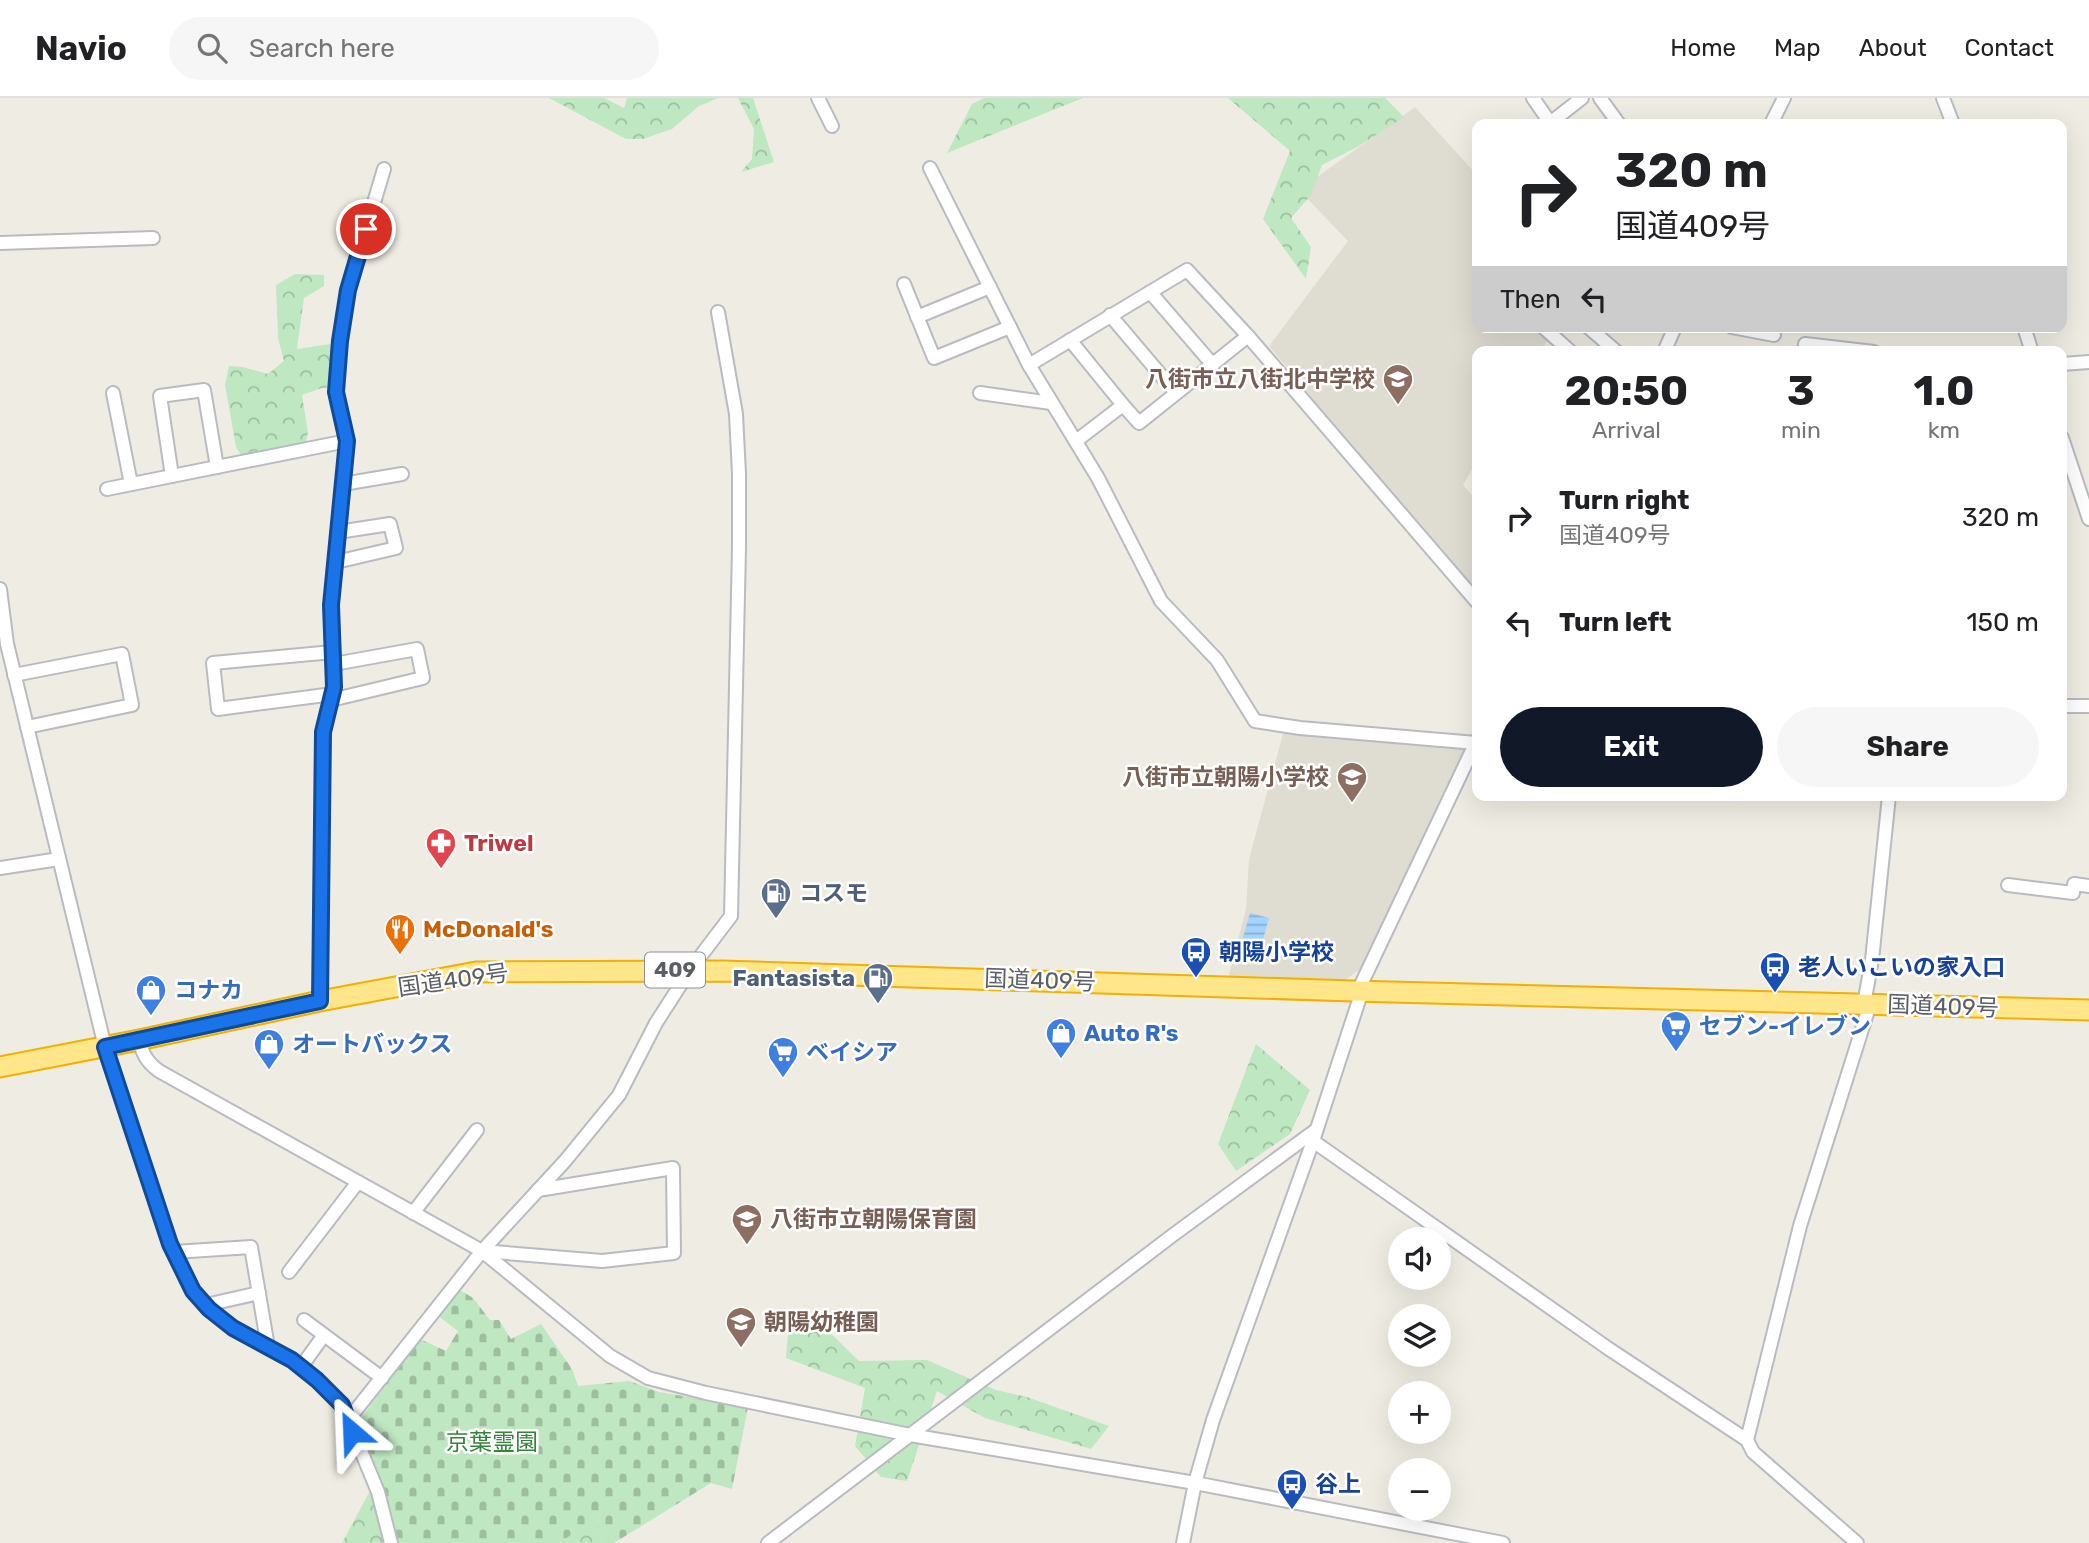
<!DOCTYPE html>
<html lang="en">
<head>
<meta charset="utf-8">
<style>
	body { margin:0; font-family:Rubik,"Noto Sans JP",sans-serif; background:#f6f6f6; color:#202124; height:100vh; display:flex; flex-direction:column; font-size:26px; white-space:nowrap }
	* { box-sizing:border-box; margin:0 }
	p { font-size:23px; color:#757577 }
	.icon { flex:none; width:38px; height:38px; fill:none; stroke:currentColor; stroke-width:2; stroke-linecap:round; stroke-linejoin:round }
	.map { position:relative; flex:1; overflow:hidden }
	.details { position:absolute; left:1472px; top:248px; width:595px; height:455px; display:flex; flex-direction:column; background:#fff; border-radius:14px; box-shadow:0 7px 28px #0002 }
	.details>* { flex:none }
	.hud { position:absolute; left:1472px; top:21px; width:595px; height:214px; border-radius:14px; box-shadow:0 7px 28px #0002; background:#fff; color:#202124; overflow:hidden }
	.tools { position:absolute; left:1388px; top:1129px; display:grid; gap:14px }
	.tools a { display:grid; place-items:center; width:63px; height:63px; border-radius:50%; background:#fff; box-shadow:0 7px 28px #0002; font-size:35px }
	.pin { position:absolute; display:grid; place-items:center; width:60px; height:60px; color:#fff; margin:-30px; border:4px solid #fff; border-radius:50%; box-shadow:0 2px 7px #0007 }
	.me { position:absolute; width:77px; margin:-38px; rotate:334deg; stroke-linejoin:round; filter:drop-shadow(0 0 5px #0008) }
	.turn { display:flex; align-items:center; gap:24px; height:147px; padding:0 28px; font-size:32px }
	.turn .icon { width:91px; height:91px; stroke-width:2.5 }
	.turn b { display:block; font-size:49px; line-height:60px }
	.then { display:flex; align-items:center; height:66px; padding:0 28px; background:#0003; gap:14px; font-size:26px }
	.eta { display:flex; justify-content:space-evenly; align-items:center; height:119px; text-align:center }
	.eta b { font-size:42px; font-weight:700; line-height:49px }
	.cta { display:flex; gap:14px; margin-top:auto; padding:14px 28px }
	.cta a { flex:1; height:80px; border-radius:42px; background:#111827; color:#fff; font-size:28px; font-weight:700; line-height:80px; text-align:center }
	.cta a+a { background:#f6f6f6; color:#202124 }
	ul { padding:0; list-style:none }
	li { display:flex; align-items:center; gap:21px; height:105px; padding:0 28px }
	li div { flex:1 }
	li b { display:block; font-size:26px }
	li em { font-style:normal }
	header { display:flex; align-items:center; gap:42px; box-sizing:border-box; height:98px; padding:0 35px; background:#fff; border-bottom:2px solid #e0e0e0 }
	header strong { font-size:33px }
	nav { display:flex; gap:38px; margin-inline-start:auto; font-size:24px }
	.search { width:490px; height:63px; background:#f6f6f6; display:flex; align-items:center; gap:18px; box-sizing:border-box; padding:0 24px; border-radius:38px; color:#757577; font-size:26px }
	.map>svg:first-child { display:block }
	.education { fill:#dfdcd2 }
	.forest { fill:url(#forest-crowns) }
	.cemetery { fill:url(#cemetery-stones) }
	.water { fill:url(#water-rules) }
	.lines { fill:none; stroke-linecap:round; stroke-linejoin:round }
	.minor-casing { stroke:#b8bbc0; stroke-width:16 }
	.highway-casing { stroke:#f2b000; stroke-width:23 }
	.minor { stroke:#fff; stroke-width:12 }
	.highway { stroke:#ffe68a; stroke-width:19 }
	.route-casing { stroke:#114b97; stroke-width:18 }
	.route { stroke:#1a73e8; stroke-width:12 }
	.labels { text-anchor:middle; stroke-width:5; stroke-linejoin:round; paint-order:stroke }
	.shield { fill:#fff; stroke:#8c8f93; stroke-width:2 }
	.shield-label { font-size:21px; font-weight:bold; fill:#5b5f65 }
	.education-label { font-size:23px; font-weight:bold; fill:#785e54; stroke:#fff; text-anchor:end }
	.health-label { font-size:23px; font-weight:bold; fill:#be3a42; stroke:#fff; text-anchor:start }
	.service-label { font-size:23px; font-weight:bold; fill:#4e5e75; stroke:#fff; text-anchor:start }
	.food-label { font-size:23px; font-weight:bold; fill:#c56008; stroke:#fff; text-anchor:start }
	.transit-label { font-size:23px; font-weight:bold; fill:#164399; stroke:#fff; text-anchor:start }
	.street-label { font-size:23px; fill:#5b5f65; stroke:#fff }
	.shop-label { font-size:23px; font-weight:bold; fill:#366cbe; stroke:#fff; text-anchor:start }
	.park-label { font-size:23px; fill:#328539; stroke:#fff }
</style>
</head>
<body>
<header>
<strong>Navio</strong>
<div class="search"><svg class="icon" aria-label="search" viewBox="0 0 24 24"><circle cx="10" cy="10" r="6"/><path d="M15 15l6 6"/></svg>Search here</div>
<nav><a>Home</a><a>Map</a><a>About</a><a>Contact</a></nav>
</header>
<div class="map">
<svg width="2089" height="1445" viewBox="0 0 2089 1445">
	<defs>
		<pattern id="forest-crowns" width="20" height="18" patternUnits="userSpaceOnUse" patternTransform="scale(1.75)"><rect width="20" height="18" fill="#bfe7c1"/><path d="M2 6a3 3 0 1 1 6 0M12 15a3 3 0 1 1 6 0" fill="none" stroke="#9ebea0"/></pattern>
		<pattern id="cemetery-stones" width="16" height="16" patternUnits="userSpaceOnUse" patternTransform="scale(1.75)"><rect width="16" height="16" fill="#bfe7c1"/><path d="M2 7V4a2 2 0 0 1 4 0v3zM10 15v-3a2 2 0 0 1 4 0v3z" fill="#9ebea0"/></pattern>
		<pattern id="water-rules" width="6" height="5" patternUnits="userSpaceOnUse" patternTransform="scale(1.75)"><rect width="6" height="5" fill="#a3d3ff"/><path d="M0 2.5h6" fill="none" stroke="#88aed2"/></pattern>
	</defs>
	<rect width="100%" height="100%" fill="#efede3"/>
	<!-- education -->
	<g class="education">
		<path d="M1415 9 1477 77V229H1535L1548 241 1541 254H1477V363L1463 387 1477 403V499L1269 248 1348 143 1299 92Z"/>
		<path d="M1283 636 1466 650 1362 870 1342 884 1228 881 1246 811 1249 761Z"/>
	</g>
	<!-- forest -->
	<g class="forest">
		<path d="M549 0H604L624 10 627 0H718L699 8 672 31 643 41H626Z"/>
		<path d="M738 0H753L774 64 741 74 752 61 754 31Z"/>
		<path d="M984 0H1083L947 55 972 6Z"/>
		<path d="M1228 0H1385L1404 19 1359 48 1322 67 1311 97 1291 120 1311 149 1306 181 1263 121 1290 53Z"/>
		<path d="M295 176 324 177V188L304 200 297 251 337 245 333 289 322 290 302 297 308 335 304 350 244 362 236 349 225 287 229 268 243 269 268 276 284 263 278 240 276 187Z"/>
		<path d="M1256 946 1310 992 1290 1036 1236 1073 1218 1046Z"/>
		<path d="M817 1222 859 1263 927 1262 996 1292 1027 1299 1109 1328 1091 1351 985 1320 937 1293 907 1383 881 1379 855 1348 865 1290 786 1260 789 1223Z"/>
		<path d="M372 1389 387 1445H342Z"/>
		<path d="M596 1417 603 1445H560Z"/>
	</g>
	<!-- cemetery -->
	<path class="cemetery" d="M457 1190 473 1200 490 1222H499L511 1241 541 1226 572 1271 578 1288 629 1283 659 1294 748 1309 732 1391 711 1385 614 1445H603L596 1418 560 1445H396C401 1425 367 1348 358 1324L420 1241 446 1253 458 1233 437 1217Z"/>
	<!-- water -->
	<path class="water" d="M1250 815 1269 820 1259 856 1240 850Z"/>
	<g class="lines">
		<!-- minor casing -->
		<g class="minor-casing">
			<g id="minor">
				<path d="M818 0 832 28"/>
				<path d="M1533 0 1551 26"/>
				<path d="M1600 0 1619 26"/>
				<path d="M1943 0 1953 26"/>
				<path d="M1550 25 1582 0"/>
				<path d="M1771 26 1784 0"/>
				<path d="M930 70 1029 267 1098 380 1161 503 1217 562 1255 623 1300 630 1476 645"/>
				<path d="M0 145 153 140"/>
				<path d="M904 186 934 260 1010 229"/>
				<path d="M1150 194 1213 267"/>
				<path d="M1110 217 1176 295"/>
				<path d="M917 219 990 189"/>
				<path d="M1543 229 1571 254"/>
				<path d="M1588 229 1617 254"/>
				<path d="M1732 229 1774 237"/>
				<path d="M2024 229 2032 254"/>
				<path d="M1070 242 1123 307"/>
				<path d="M1664 254 1675 229"/>
				<path d="M1804 254 1805 246 1874 254"/>
				<path d="M2062 266 2089 264"/>
				<path d="M1029 267 1187 172 1248 238 1477 504"/>
				<path d="M113 295 131 386"/>
				<path d="M980 295 1051 305"/>
				<path d="M2062 340 2089 421"/>
				<path d="M1076 343 1123 307 1139 325 1248 238"/>
				<path d="M172 378 160 298 204 292 217 369"/>
				<path d="M343 386 402 376"/>
				<path d="M107 391 347 343"/>
				<path d="M336 464 396 450 390 426 338 434"/>
				<path d="M0 491 7 546 105 949 170 1146 193 1193 209 1211 233 1230 292 1262 317 1282 342 1307 378 1394 391 1445"/>
				<path d="M14 577 122 556 132 607 27 629"/>
				<path d="M333 596 218 611 213 565 333 554"/>
				<path d="M331 602 423 580 417 551 334 566"/>
				<path d="M2062 608H2089"/>
				<path d="M0 770 59 761"/>
				<path d="M2008 787 2073 795 2074 786 2089 788"/>
				<path d="M1358 893 1477 642"/>
				<path d="M320 903 323 634 334 589 331 507 347 343 336 294 340 243 348 192 384 71"/>
				<path d="M1864 906 1872 862 1889 698"/>
				<path d="M139 942C143 957 147 964 159 973L482 1153 610 1258 648 1280 706 1295 910 1337 1195 1385 1503 1445"/>
				<path d="M1313 1043 1609 1251 1747 1342 1753 1354 1857 1445"/>
				<path d="M413 1115 477 1032"/>
				<path d="M482 1153 602 1163 674 1155 673 1070 538 1092"/>
				<path d="M174 1154 251 1149 268 1249"/>
				<path d="M289 1174 358 1084"/>
				<path d="M206 1207 259 1195"/>
				<path d="M304 1222 382 1280"/>
				<path d="M301 1269 324 1237"/>
				<path d="M348 1322 482 1153 565 1063 619 997 656 925 690 872 731 818 739 450V376L736 316 718 214"/>
				<path d="M1747 1342 1800 1128 1870 906"/>
				<path d="M768 1445 1173 1137 1316 1032"/>
				<path d="M1183 1445 1195 1385 1213 1322 1313 1043 1362 893"/>
			</g>
		</g>
		<!-- highway casing -->
		<g class="highway-casing">
			<path id="highway" d="M0 969 139 942 320 903 476 874 722 873 1353 893 2089 912"/>
		</g>
		<!-- minor -->
		<use href="#minor" class="minor"/>
		<!-- highway -->
		<use href="#highway" class="highway"/>
	</g>
	<g class="lines">
		<!-- route casing -->
		<g class="route-casing">
			<path id="route" d="M352 1334 342 1307 317 1282 292 1262 233 1230 209 1211 193 1193 170 1146 105 949 320 903 323 634 334 589 331 507 347 343 336 294 340 243 348 192 366 131"/>
		</g>
		<!-- route -->
		<use href="#route" class="route"/>
	</g>
	<!-- icons -->
	<defs>
		<g id="school-pin" transform="scale(1.575)"><path d="M0 17L-7.5 6A9.5 9.5 0 1 1 7.5 6Z" fill="#8d6e63" stroke="#fff"/><path d="M0-5L7-2L0 1L-7-2ZM-4 1L0 2.5L4 1V4Q0 6-4 4Z" fill="#fff"/></g>
		<g id="pharmacy-pin" transform="scale(1.575)"><path d="M0 17L-7.5 6A9.5 9.5 0 1 1 7.5 6Z" fill="#e0444e" stroke="#fff"/><path d="M-2-6h4v4h4v4h-4v4h-4v-4h-4v-4h4Z" fill="#fff"/></g>
		<g id="fuel-pin" transform="scale(1.575)"><path d="M0 17L-7.5 6A9.5 9.5 0 1 1 7.5 6Z" fill="#5c6f8a" stroke="#fff"/><path d="M-5.5-6h7V0h2V4h1.3V-2.5L3-4.5l.8-.8L6-3V5H2.5V1h-1V6h-7ZM-4.2-4.7v3.2H.2V-4.7Z" fill="#fff"/></g>
		<g id="restaurant-pin" transform="scale(1.575)"><path d="M0 17L-7.5 6A9.5 9.5 0 1 1 7.5 6Z" fill="#e8710a" stroke="#fff"/><path d="M-5-6h1v4h1v-4h1v4h1v-4h1v5L-1.5 .5V6h-2V.5L-5-1ZM5-6V6H3V1.5H1.5Q1.5-4 5-6Z" fill="#fff"/></g>
		<g id="bus-pin" transform="scale(1.575)"><path d="M0 17L-7.5 6A9.5 9.5 0 1 1 7.5 6Z" fill="#1a4fb4" stroke="#fff"/><path d="M-5-6H5V4H4V6H2V4H-2V6H-4V4H-5ZM-3.5-4V0h7V-4ZM-3.5 1.2v1.5H-2V1.2ZM2 1.2v1.5H3.5V1.2Z" fill="#fff"/></g>
		<g id="shop-pin" transform="scale(1.575)"><path d="M0 17L-7.5 6A9.5 9.5 0 1 1 7.5 6Z" fill="#3f7fe0" stroke="#fff"/><path d="M-5-2.5h2.3a2.7 3.5 0 0 1 5.4 0H5L5.5 6h-11ZM-1.5-2.5h3a1.5 2.3 0 0 0-3 0Z" fill="#fff"/></g>
		<g id="supermarket-pin" transform="scale(1.575)"><path d="M0 17L-7.5 6A9.5 9.5 0 1 1 7.5 6Z" fill="#3f7fe0" stroke="#fff"/><path d="M-6-5.5h2.5l.6 2H6L4.5 2H-2.5L-4.4-4H-6ZM-1.5 3.2a1.3 1.3 0 1 0 .1 0ZM3 3.2a1.3 1.3 0 1 0 .1 0Z" fill="#fff"/></g>
	</defs>
	<g fill-rule="evenodd">
		<use href="#school-pin" x="1398" y="281"/>
		<use href="#school-pin" x="1352" y="679"/>
		<use href="#pharmacy-pin" x="441" y="745"/>
		<use href="#fuel-pin" x="776" y="795"/>
		<use href="#restaurant-pin" x="400" y="831"/>
		<use href="#bus-pin" x="1196" y="854"/>
		<use href="#bus-pin" x="1775" y="869"/>
		<use href="#fuel-pin" x="878" y="880"/>
		<use href="#shop-pin" x="151" y="892"/>
		<use href="#supermarket-pin" x="1676" y="928"/>
		<use href="#shop-pin" x="1061" y="935"/>
		<use href="#shop-pin" x="269" y="946"/>
		<use href="#supermarket-pin" x="783" y="954"/>
		<use href="#school-pin" x="747" y="1121"/>
		<use href="#school-pin" x="741" y="1224"/>
		<use href="#bus-pin" x="1292" y="1386"/>
	</g>
	<g class="labels">
		<!-- shield labels -->
		<rect class="shield" x="645" y="854.5" width="60" height="35" rx="5"/>
		<g class="shield-label">
			<text x="675" y="879">409</text>
		</g>
		<!-- education labels -->
		<g class="education-label">
			<text x="1375" y="289">八街市立八街北中学校</text>
			<text x="1329" y="687">八街市立朝陽小学校</text>
			<text x="770" y="1129" text-anchor="start">八街市立朝陽保育園</text>
			<text x="764" y="1232" text-anchor="start">朝陽幼稚園</text>
		</g>
		<!-- health labels -->
		<g class="health-label">
			<text x="464" y="753">Triwel</text>
		</g>
		<!-- service labels -->
		<g class="service-label">
			<text x="799" y="803">コスモ</text>
			<text x="855" y="888" text-anchor="end">Fantasista</text>
		</g>
		<!-- food labels -->
		<g class="food-label">
			<text x="423" y="839">McDonald's</text>
		</g>
		<!-- transit labels -->
		<g class="transit-label">
			<text x="1219" y="862">朝陽小学校</text>
			<text x="1798" y="877">老人いこいの家入口</text>
			<text x="1315" y="1394">谷上</text>
		</g>
		<!-- street labels -->
		<g class="street-label">
			<text transform="translate(453 882) rotate(-8)" y="8">国道409号</text>
			<text transform="translate(1040 882) rotate(2)" y="8">国道409号</text>
			<text transform="translate(1943 908) rotate(2)" y="8">国道409号</text>
		</g>
		<!-- shop labels -->
		<g class="shop-label">
			<text x="174" y="900">コナカ</text>
			<text x="1699" y="936">セブン-イレブン</text>
			<text x="1084" y="943">Auto R's</text>
			<text x="292" y="954">オートバックス</text>
			<text x="806" y="962">ベイシア</text>
		</g>
		<!-- park labels -->
		<g class="park-label">
			<text x="492" y="1352">京葉霊園</text>
		</g>
	</g>
</svg>
<div class="tools">
<a><svg class="icon" aria-label="sound" viewBox="0 0 24 24"><path d="M4 9h4l5-4v14l-5-4H4zM17 9q2 3 0 6"/></svg></a>
<a><svg class="icon" aria-label="layers" viewBox="0 0 24 24"><path d="M12 4l9 5-9 5-9-5zM3 14l9 5 9-5"/></svg></a>
<a>+</a>
<a>−</a>
</div>
<div class="pin" style="left:366px;top:131px;background:#d93025"><svg class="icon" aria-label="arrive" viewBox="0 0 24 24"><path d="M6 21V4h12l-3 4 3 4H6"/></svg></div>
<svg class="me" style="left:352px;top:1334px" viewBox="-20 -20 40 40"><path d="M0-17L14 15 0 8-14 15z" fill="#1a73e8" stroke="#fff" stroke-width="4"/></svg>
<div class="hud">
<div class="turn"><svg class="icon" aria-label="right" viewBox="0 0 24 24"><path d="M7 20v-9h11M14 6l5 5-5 5"/></svg><div><b>320 m</b>国道409号</div></div>
<div class="then">Then<svg class="icon" aria-label="left" viewBox="0 0 24 24"><path d="M17 20v-9H6M10 6l-5 5 5 5"/></svg></div>
</div>
<section class="details">
<div class="eta">
<div><b>20:50</b><p>Arrival</p></div>
<div><b>3</b><p>min</p></div>
<div><b>1.0</b><p>km</p></div>
</div>
<ul>
<li><svg class="icon" aria-label="right" viewBox="0 0 24 24"><path d="M7 20v-9h11M14 6l5 5-5 5"/></svg><div><b>Turn right</b><p>国道409号</p></div><em>320 m</em></li>
<li><svg class="icon" aria-label="left" viewBox="0 0 24 24"><path d="M17 20v-9H6M10 6l-5 5 5 5"/></svg><div><b>Turn left</b></div><em>150 m</em></li>
</ul>
<div class="cta"><a>Exit</a><a>Share</a></div>
</section>
</div>
</body>
</html>
